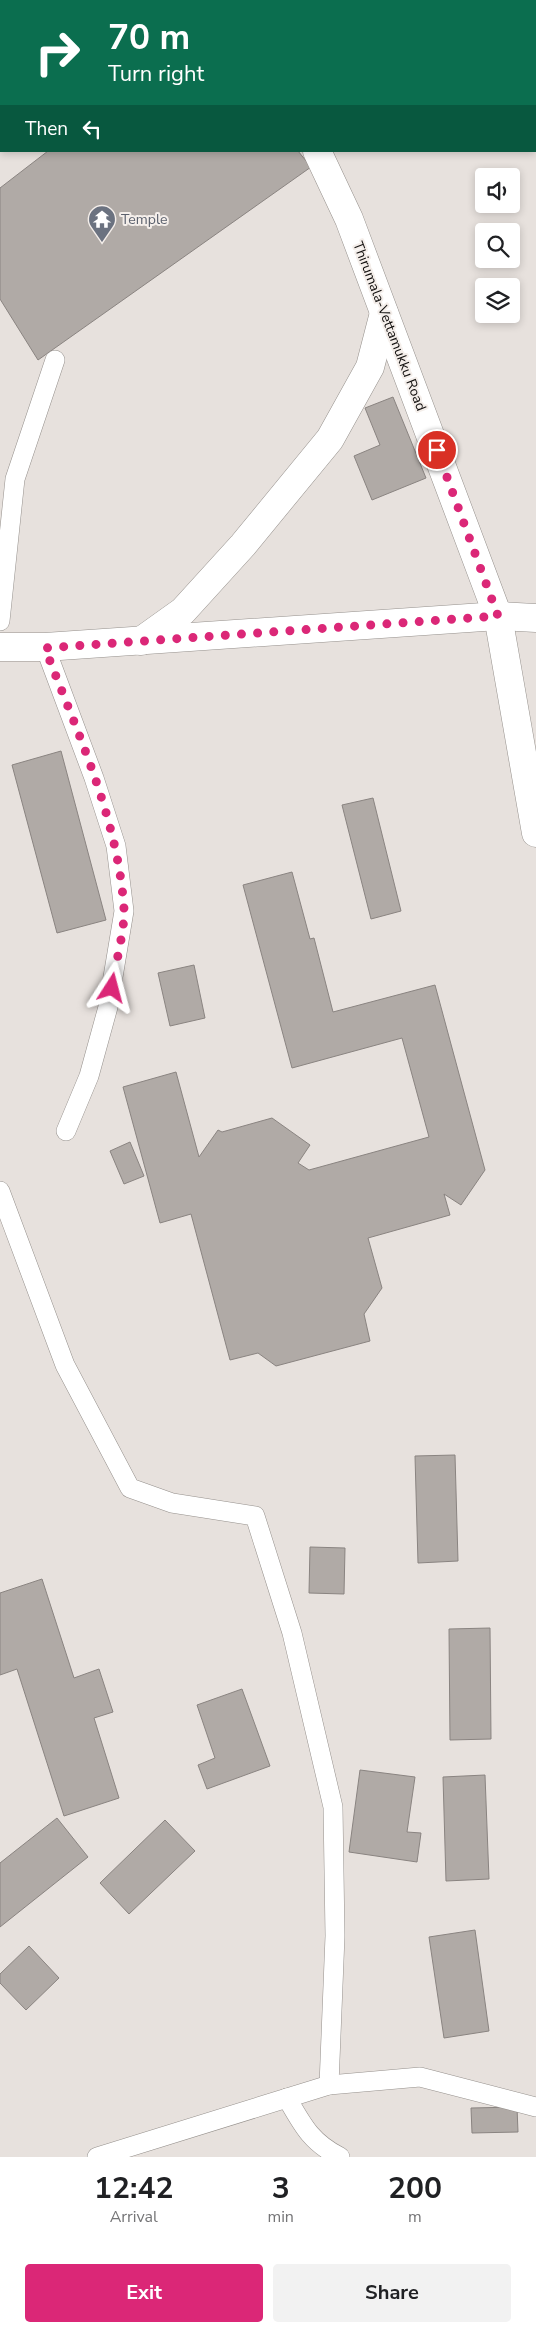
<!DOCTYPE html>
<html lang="en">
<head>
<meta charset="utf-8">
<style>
	body { margin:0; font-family:"Nunito Sans",sans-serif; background:#f2f2f2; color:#202124; height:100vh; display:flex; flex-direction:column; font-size:19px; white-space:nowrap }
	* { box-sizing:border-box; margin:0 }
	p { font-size:16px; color:#757577 }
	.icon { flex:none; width:28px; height:28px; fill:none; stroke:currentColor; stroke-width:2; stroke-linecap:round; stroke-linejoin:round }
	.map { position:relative; height:2157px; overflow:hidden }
	.side { display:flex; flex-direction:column; background:#fff; flex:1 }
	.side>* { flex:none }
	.banner { position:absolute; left:0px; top:0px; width:536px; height:152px; box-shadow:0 2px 8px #0003; background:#0b6e4f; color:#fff; overflow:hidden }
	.buttons { position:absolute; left:475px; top:168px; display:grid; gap:10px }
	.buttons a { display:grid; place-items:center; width:45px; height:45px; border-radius:5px; background:#fff; box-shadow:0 2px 8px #0003; font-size:25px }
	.pin { position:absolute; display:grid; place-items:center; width:42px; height:42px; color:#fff; margin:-21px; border:2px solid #fff; border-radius:50%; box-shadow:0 1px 5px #0007 }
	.me { position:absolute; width:55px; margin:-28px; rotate:9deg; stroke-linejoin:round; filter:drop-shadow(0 0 4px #0008) }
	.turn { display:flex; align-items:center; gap:18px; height:105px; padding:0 25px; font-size:22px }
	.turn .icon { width:65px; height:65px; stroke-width:2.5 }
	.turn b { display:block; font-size:35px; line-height:42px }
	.then { display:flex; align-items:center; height:48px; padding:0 25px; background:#0003; gap:10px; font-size:19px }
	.eta { display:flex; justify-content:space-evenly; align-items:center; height:85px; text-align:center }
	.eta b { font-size:30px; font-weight:700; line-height:35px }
	.cta { display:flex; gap:10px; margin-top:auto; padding:10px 25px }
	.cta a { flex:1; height:58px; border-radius:5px; background:#db2777; color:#fff; font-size:20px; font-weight:700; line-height:58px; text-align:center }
	.cta a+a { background:#f2f2f2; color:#202124 }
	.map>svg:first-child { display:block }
	.building { fill:#b0aaa6; stroke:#8a8481 }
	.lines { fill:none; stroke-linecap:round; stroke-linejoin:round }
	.lane-casing { stroke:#95908c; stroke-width:20 }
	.secondary-casing { stroke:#95908c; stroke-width:29 }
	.lane { stroke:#fff; stroke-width:19 }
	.secondary { stroke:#fff; stroke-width:28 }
	.route { stroke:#db2777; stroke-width:9; stroke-dasharray:0 16.2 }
	.labels { text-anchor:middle; stroke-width:4; stroke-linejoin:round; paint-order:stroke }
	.worship-label { font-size:14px; fill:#5b616d; stroke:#f4eeea; text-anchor:start }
	.street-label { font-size:14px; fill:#100e0d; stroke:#f4eeea }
</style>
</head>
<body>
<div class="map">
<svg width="536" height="2157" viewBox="0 0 536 2157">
	<rect width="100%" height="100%" fill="#e7e1dd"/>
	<!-- building -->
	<g class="building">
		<path d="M463 0H512L462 1Z"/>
		<path d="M536 31V87L535 88V32Z"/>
		<path d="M48 151H298L311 167 38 360 0 299V188Z"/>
		<path d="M393 397 426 478 372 500 354 456 380 445 365 408Z"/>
		<path d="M61 751 106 920 57 933 12 765Z"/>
		<path d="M373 798 401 911 371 919 342 805Z"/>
		<path d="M292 872 310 939 314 938 333 1012 435 985 485 1170 461 1205 444 1194 450 1215 368 1238 382 1288 364 1314 370 1341 276 1366 258 1353 230 1360 191 1214 160 1223 123 1087 176 1072 199 1157 218 1130 222 1132 272 1118 310 1145 298 1163 309 1170 429 1137 402 1038 292 1068 243 885Z"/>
		<path d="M194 965 205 1018 170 1026 158 973Z"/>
		<path d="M130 1142 144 1176 124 1184 110 1151Z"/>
		<path d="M455 1455 458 1561 418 1563 415 1456Z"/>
		<path d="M310 1547 345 1548 344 1594 309 1593Z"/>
		<path d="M42 1579 74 1678 99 1669 113 1712 94 1718 119 1798 64 1816 17 1669 0 1675V1593Z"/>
		<path d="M490 1628 491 1739 450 1740 449 1629Z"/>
		<path d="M242 1689 270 1766 207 1789 198 1765 215 1758 197 1705Z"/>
		<path d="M360 1770 415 1777 407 1832 421 1833 417 1862 349 1852Z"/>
		<path d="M485 1775 489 1879 446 1881 443 1777Z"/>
		<path d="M57 1818 88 1857 0 1927V1863Z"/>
		<path d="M165 1820 195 1851 129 1914 100 1883Z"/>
		<path d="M475 1930 489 2031 444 2038 429 1937Z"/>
		<path d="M29 1946 59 1978 26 2010 0 1983V1974Z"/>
		<path d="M517 2107 518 2132 472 2133 471 2108Z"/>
	</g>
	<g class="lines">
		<!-- lane casing -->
		<g class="lane-casing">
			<g id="lane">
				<path d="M0 621 15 479 55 360"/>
				<path d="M45 647 94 778 116 846 124 911 108 1007 89 1076 66 1131"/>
				<path d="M0 1191 65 1365 130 1488 172 1503 255 1516 292 1633 333 1807 335 1936 329 2085"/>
				<path d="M287 2098C303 2126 311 2142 340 2157"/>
				<path d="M97 2157 329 2085 420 2077 536 2107"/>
			</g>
		</g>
		<!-- secondary casing -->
		<g class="secondary-casing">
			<g id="secondary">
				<path d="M234 0 235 1"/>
				<path d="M317 151 349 219 498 616 536 833"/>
				<path d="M141 641 183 611 243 545 330 439 370 367 384 313"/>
				<path d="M0 647H45L498 616 536 618"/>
			</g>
		</g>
		<!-- lane -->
		<use href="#lane" class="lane"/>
		<!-- secondary -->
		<use href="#secondary" class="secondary"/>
	</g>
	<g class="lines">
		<!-- route -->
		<path class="route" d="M112 988C115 965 125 930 124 909 118 818 77 732 45 648L498 616 437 450"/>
	</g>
	<!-- icons -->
	<defs>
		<g id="temple-pin" transform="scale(1.4375)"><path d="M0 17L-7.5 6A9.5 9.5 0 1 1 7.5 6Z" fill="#6b7280" stroke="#f4eeea"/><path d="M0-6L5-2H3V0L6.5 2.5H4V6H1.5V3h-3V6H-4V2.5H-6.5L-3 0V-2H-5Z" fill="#fff"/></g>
	</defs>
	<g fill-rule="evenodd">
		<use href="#temple-pin" x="102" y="219"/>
	</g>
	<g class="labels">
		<!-- worship labels -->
		<g class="worship-label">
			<text x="121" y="224">Temple</text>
		</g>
		<!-- street labels -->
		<g class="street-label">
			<text transform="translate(390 326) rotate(69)" y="5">Thirumala-Vettamukku Road</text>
		</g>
	</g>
</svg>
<div class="buttons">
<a><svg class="icon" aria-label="sound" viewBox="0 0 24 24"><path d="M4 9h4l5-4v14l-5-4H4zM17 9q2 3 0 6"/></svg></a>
<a><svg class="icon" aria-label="search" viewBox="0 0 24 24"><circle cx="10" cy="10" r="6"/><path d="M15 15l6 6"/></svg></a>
<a><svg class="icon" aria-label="layers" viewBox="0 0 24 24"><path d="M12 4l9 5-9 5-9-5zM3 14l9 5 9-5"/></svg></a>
</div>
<div class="pin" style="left:437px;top:450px;background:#d93025"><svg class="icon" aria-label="arrive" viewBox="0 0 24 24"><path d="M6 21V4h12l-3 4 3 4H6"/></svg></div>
<svg class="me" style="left:112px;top:988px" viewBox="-20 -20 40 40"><path d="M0-17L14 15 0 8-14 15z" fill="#db2777" stroke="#fff" stroke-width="4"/></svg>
<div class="banner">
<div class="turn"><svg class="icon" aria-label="right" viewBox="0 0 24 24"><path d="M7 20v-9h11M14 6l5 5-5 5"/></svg><div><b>70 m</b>Turn right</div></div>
<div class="then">Then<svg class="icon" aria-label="left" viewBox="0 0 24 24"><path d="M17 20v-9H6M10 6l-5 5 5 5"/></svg></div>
</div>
</div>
<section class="side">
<div class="eta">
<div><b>12:42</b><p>Arrival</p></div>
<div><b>3</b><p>min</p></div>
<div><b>200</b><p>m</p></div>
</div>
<div class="cta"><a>Exit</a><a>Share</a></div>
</section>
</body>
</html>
